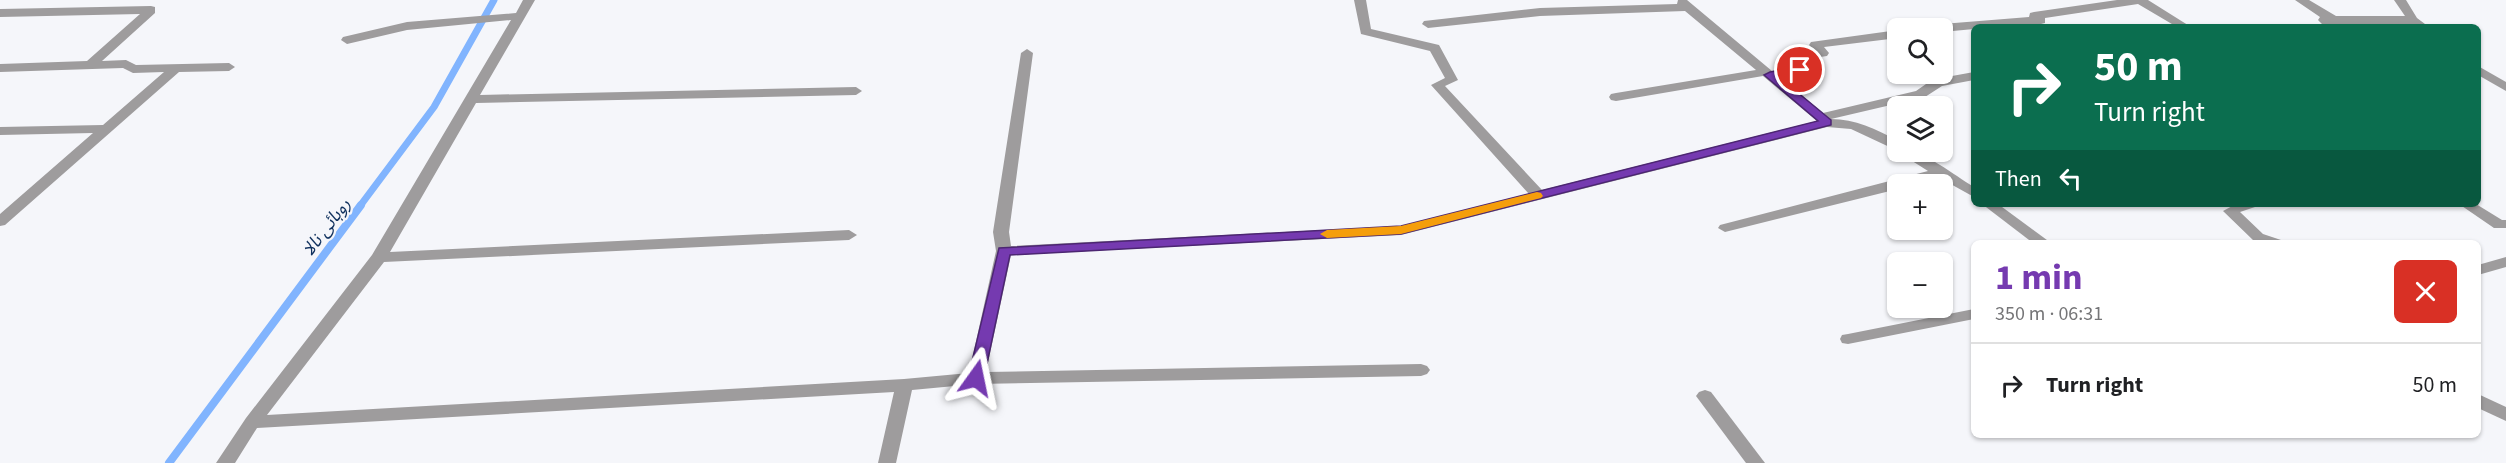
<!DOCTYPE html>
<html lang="en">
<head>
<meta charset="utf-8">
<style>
	body { margin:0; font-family:"Source Sans 3","Noto Sans Arabic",sans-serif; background:#f2f2f2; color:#202124; height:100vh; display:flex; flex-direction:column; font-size:22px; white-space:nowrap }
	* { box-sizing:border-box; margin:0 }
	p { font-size:20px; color:#757577 }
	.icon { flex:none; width:33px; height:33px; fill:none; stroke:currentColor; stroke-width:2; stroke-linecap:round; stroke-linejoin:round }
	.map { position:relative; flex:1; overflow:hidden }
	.details { position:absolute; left:1971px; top:240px; width:510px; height:198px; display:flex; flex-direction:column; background:#fff; border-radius:9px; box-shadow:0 2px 4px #0004 }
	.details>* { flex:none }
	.hud { position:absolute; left:1971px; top:24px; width:510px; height:183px; border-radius:9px; box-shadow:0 2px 4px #0004; background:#0b6e4f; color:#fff; overflow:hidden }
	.controls { position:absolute; left:1887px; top:18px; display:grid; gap:12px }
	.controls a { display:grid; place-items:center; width:66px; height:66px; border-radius:9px; background:#fff; box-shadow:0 2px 4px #0004; font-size:30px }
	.pin { position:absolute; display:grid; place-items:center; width:51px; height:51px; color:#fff; margin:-26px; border:3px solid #fff; border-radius:50%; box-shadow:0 2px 6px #0007 }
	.me { position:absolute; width:66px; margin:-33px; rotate:12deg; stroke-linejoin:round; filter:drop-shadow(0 0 4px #0008) }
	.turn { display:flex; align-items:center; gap:21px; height:126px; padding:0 24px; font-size:27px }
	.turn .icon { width:78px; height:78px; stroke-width:2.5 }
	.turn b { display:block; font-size:42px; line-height:51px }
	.then { display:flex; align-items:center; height:57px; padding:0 24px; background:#0003; gap:12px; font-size:22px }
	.round { display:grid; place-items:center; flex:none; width:63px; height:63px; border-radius:9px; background:#f2f2f2 }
	.head { display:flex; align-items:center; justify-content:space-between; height:102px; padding:0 24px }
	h1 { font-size:36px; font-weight:700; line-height:45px; color:#753ab0 }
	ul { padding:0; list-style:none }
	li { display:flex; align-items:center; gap:18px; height:84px; padding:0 24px; border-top:2px solid #e0e0e0 }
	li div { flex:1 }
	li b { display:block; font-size:22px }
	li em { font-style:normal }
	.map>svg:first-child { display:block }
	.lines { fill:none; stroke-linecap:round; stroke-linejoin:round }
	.stream-far1 { stroke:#81b4fe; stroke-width:7 }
	.stream { stroke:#81b4fe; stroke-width:8 }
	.minor { fill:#9e9c9d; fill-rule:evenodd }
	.route { fill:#753ab0; stroke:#4c2672; stroke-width:1.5 }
	.slow { fill:#f59e0b }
	.labels { text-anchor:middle; stroke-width:4.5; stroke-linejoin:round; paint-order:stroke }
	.water-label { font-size:18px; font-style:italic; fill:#10315e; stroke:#f5f6fa }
</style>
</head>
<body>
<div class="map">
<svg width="2506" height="463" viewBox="0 0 2506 463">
	<rect width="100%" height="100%" fill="#f5f6fa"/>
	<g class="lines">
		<!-- stream-far1 -->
		<path class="stream-far1" d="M360 206 434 107 494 0"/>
		<!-- stream -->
		<path class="stream" d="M169 463 361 205"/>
		<!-- minor -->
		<g class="minor">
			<path d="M523 0H535L480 95 856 87 862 91 856 95 476 103 390 252 849 230 857 235 849 240 384 262 267 415 904 379 969 373 996 251 993 232 1021 53 1027 49 1033 53 1009 232 1011 246 1401 226 1529 194 1431 85 1445 78 1430 51 1361 34 1354 0H1366L1371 29 1439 45 1458 80 1445 86 1542 190 1817 121 1763 76 1616 101 1611 100 1609 97 1611 94 1616 93 1756 70 1685 11 1540 16 1428 28 1422 24 1424 21 1540 8 1677 4 1678 0H1687L1772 71 1794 67 1797 53 1814 51 1809 45 1811 42 1898 30V38L1824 47 1829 53 1827 56 1807 59 1804 73 1780 77 1823 113 1916 91 1926 84 1941 78 1974 72V80L1942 86 1925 97 1831 119C1855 119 1876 129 1898 141V151L1851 129 1827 127 1401 235 1011 255 986 372 1421 364 1427 366 1430 370 1427 374 1421 376 976 384 912 390 896 463H878L894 392 257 428 235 463H216L246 418 372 255 511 20 407 30 347 44 341 40 343 37 407 22 516 13Z"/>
			<path d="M2117 0H2148L2191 27H2177L2138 4 2045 18V23L2041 24 1974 27V29L1942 32V28H1936L1942 24 2029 17 2030 13 2034 12Z"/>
			<path d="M2295 0H2309L2336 16H2405L2394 0H2406L2417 18 2429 27H2415L2410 24H2336L2339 27H2325L2318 20 2320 17Z"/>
			<path d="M151 6 155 7V13L102 61 126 60 136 65 229 63 235 67 229 71 179 72 5 225 0 226V214L93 133 0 135V127L103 125 164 72 133 73 123 68 0 72V64L87 61 140 14 0 17V9Z"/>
			<path d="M2478 66 2506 82V91L2478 75Z"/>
			<path d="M1898 152C1924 149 1952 174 1974 187V197L1938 177 1913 184H1898V189L1725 232 1718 228 1720 225 1928 171Z"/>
			<path d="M1982 204H1998L2051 243H2033Z"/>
			<path d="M2236 204H2257L2255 207 2240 212 2263 234 2281 240 2284 243H2261L2253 240 2223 211Z"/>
			<path d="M2459 204H2476L2502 220H2506V228H2494Z"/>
			<path d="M2506 257V267L2478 275V265Z"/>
			<path d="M1974 309V319L1848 344 1842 343 1840 339 1842 335 1848 334Z"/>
			<path d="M1705 390 1711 392 1765 463H1746L1696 396 1699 392Z"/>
			<path d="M2478 394 2506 407V421L2478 408Z"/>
		</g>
	</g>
	<!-- route -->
	<path class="route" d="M1800 67 1806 70 1804 72 1779 77 1831 120V125L1401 234 1010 255 984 378 981 381H970L968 378 999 248 1401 226 1818 121 1764 75 1770 72Z"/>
	<!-- slow -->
	<path class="slow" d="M1537 192 1541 193 1543 196 1541 198 1401 234 1327 238 1320 234 1327 230 1401 226Z"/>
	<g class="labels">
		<!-- water labels -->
		<g class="water-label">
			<text transform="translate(326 227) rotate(-53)" y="6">روہائی نالا</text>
		</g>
	</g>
</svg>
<div class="controls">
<a><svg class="icon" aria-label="search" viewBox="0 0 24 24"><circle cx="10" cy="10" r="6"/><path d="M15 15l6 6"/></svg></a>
<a><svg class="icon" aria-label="layers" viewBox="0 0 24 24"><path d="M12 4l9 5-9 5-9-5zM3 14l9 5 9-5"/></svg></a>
<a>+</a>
<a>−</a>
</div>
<div class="pin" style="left:1800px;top:70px;background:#d93025"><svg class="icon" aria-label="arrive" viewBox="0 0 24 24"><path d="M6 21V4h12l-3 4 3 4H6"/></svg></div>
<svg class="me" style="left:976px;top:378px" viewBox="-20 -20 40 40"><path d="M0-17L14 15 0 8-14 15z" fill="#753ab0" stroke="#fff" stroke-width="4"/></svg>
<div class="hud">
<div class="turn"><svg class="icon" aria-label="right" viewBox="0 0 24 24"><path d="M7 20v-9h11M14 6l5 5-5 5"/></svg><div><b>50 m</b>Turn right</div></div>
<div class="then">Then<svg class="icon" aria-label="left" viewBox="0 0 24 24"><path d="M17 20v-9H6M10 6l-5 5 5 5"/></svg></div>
</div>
<section class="details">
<div class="head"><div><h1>1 min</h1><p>350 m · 06:31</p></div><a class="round" style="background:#d93025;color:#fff"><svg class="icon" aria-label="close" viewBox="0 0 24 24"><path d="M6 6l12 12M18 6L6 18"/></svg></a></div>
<ul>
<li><svg class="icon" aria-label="right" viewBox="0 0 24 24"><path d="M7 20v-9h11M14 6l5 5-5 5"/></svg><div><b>Turn right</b></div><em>50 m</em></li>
</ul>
</section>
</div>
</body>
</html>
